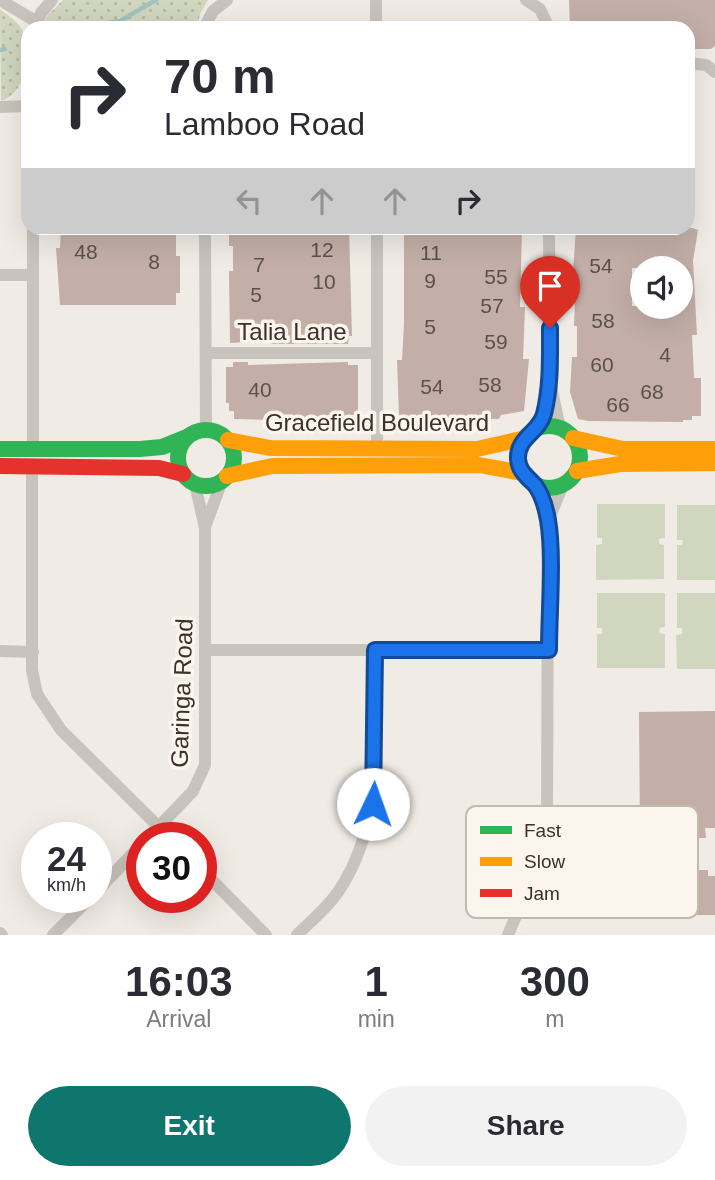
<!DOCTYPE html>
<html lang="en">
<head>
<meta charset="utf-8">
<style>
	body { margin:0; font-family:Arial,sans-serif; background:#f2f2f3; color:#2b2b33; height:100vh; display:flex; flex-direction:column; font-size:26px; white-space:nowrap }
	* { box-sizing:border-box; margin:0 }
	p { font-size:23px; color:#7c7c81 }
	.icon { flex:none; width:38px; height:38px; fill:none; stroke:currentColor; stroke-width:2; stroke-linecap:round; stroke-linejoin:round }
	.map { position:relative; height:935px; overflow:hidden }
	.drawer { display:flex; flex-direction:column; background:#fff; flex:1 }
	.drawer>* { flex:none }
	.guide { position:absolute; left:21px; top:21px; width:674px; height:214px; border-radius:21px; box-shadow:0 7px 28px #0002; background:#fff; color:#2b2b33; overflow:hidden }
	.controls { position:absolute; left:630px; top:256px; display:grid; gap:14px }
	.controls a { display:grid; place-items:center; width:63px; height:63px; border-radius:50%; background:#fff; box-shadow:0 7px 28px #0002; font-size:35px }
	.speed { position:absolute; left:21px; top:822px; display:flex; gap:14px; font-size:35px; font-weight:700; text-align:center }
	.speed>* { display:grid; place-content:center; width:91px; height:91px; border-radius:50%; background:#fff; box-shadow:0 7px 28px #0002; line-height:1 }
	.speed small { font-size:18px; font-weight:400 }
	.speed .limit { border:10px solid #d22; background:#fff; color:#111 }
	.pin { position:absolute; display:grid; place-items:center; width:60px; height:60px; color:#fff; margin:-72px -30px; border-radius:50% 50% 50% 0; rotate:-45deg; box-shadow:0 0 7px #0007 }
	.pin .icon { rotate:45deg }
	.me { position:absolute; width:77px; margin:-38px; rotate:3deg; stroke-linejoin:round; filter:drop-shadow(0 0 5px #0008) }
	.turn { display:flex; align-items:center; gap:24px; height:147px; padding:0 28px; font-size:32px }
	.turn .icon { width:91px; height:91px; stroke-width:2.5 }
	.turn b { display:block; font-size:49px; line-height:60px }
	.lanes { display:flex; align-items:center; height:66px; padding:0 28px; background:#0003; justify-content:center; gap:35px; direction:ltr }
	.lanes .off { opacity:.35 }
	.eta { display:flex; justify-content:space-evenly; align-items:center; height:119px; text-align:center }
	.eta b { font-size:42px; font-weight:700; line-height:49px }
	.button { display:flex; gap:14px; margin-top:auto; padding:14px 28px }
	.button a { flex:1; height:80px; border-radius:42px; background:#0f766e; color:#fff; font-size:28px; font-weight:700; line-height:80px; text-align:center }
	.button a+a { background:#f2f2f3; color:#2b2b33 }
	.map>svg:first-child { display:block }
	.grass { fill:#d1d6bf }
	.park { fill:url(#park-dots) }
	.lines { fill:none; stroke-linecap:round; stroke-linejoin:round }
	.stream { stroke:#a1c2c1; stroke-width:4.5 }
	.building { fill:#c3afa7; fill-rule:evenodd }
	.street { stroke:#c9c3be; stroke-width:12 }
	.fast { stroke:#30b455; stroke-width:16 }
	.slow { stroke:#ff9f0a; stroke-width:16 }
	.jam { stroke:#e5322d; stroke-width:16 }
	.route-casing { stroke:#114b97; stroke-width:18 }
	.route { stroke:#1a73e8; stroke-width:12 }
	.labels { text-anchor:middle; stroke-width:7; stroke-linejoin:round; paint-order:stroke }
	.number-label { font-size:21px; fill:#5d504a }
	.street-label { font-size:24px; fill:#3b302b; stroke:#fbf5ee }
	.key { fill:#fbf5ee; stroke:#c1bab4; stroke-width:2 }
	.key-label { font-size:19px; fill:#3b302b }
</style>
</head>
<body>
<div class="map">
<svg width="715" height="935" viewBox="0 0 715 935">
	<defs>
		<pattern id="park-dots" width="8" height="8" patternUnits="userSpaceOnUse" patternTransform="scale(1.75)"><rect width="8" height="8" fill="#d1d6bf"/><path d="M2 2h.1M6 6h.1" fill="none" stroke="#b4b8a4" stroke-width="1.8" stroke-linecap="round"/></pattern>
	</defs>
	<rect width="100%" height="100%" fill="#f0ebe5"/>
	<!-- grass -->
	<g class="grass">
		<path d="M597 504H665V538L659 539V544L664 545V579L596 580V545L602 544V538H597Z"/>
		<path d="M677 505H715V580H677V545H682L683 540H677Z"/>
		<path d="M597 593H665V627L660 628 659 633 665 634V668H597V634H602V628H597Z"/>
		<path d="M677 593H715V669H677L676 635 682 634V628H677Z"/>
	</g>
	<!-- park -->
	<g class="park">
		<path d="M63 0H208L200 14 197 28H42L48 15Z"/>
		<path d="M0 9C7 15 16 20 21 28 34 50 27 92 1 101Z"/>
	</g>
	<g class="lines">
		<!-- stream -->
		<g class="stream">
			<path d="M78 27 120 21 156 0"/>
			<path d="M0 50 5 49"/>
		</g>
	</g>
	<!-- building -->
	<g class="building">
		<path d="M569 0H715V46L711 49H688V28H570Z"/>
		<path d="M61 228H176V256H180V293H176V305H60L56 248H60Z"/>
		<path d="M299 228H349L352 336H349L348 344H271V341L230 343 229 271H233V246H229V232L299 230Z"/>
		<path d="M404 228H522L520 307H525L523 359H529L524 411 501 415 499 419H432L399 415 397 360H402L404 324Z"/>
		<path d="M576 228H693L698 230 693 261 697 335H692L694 378H701V416H692V420H683V422L588 421 578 419 570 392 572 357H577V326H574L576 273H573ZM632 268H681V306H632Z"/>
		<path d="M233 362H248V365L348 362V365H358V414L333 419V421L234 419V411H229V403H226V367H233Z"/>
		<path d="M715 711V828H705L706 838H691V846L651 847V838L640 839 639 712Z"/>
		<path d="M688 870H708V876H715V915H686Z"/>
	</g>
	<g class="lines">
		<!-- street -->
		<g class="street">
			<path d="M0 0 37 22"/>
			<path d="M526 0 540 9 549 28"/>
			<path d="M36 28 41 13 52 0"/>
			<path d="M204 28 213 11 227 0"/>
			<path d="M376 28V0"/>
			<path d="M688 63 706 65 715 72"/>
			<path d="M0 107 28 106"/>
			<path d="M205 228 206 430"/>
			<path d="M377 228V448"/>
			<path d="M0 275H33"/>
			<path d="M206 353H377"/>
			<path d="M551 386 560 428"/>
			<path d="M539 428 550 378 549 228"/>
			<path d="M33 449V228"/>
			<path d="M32 466V670L37 694 61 730 170 838"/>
			<path d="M548 521 563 485"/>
			<path d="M205 527 222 481"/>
			<path d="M207 650H549"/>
			<path d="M0 651 33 652"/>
			<path d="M148 838 193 791 205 765V528L195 484"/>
			<path d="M201 869 266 935"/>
			<path d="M96 892 142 844"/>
			<path d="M0 933 2 935"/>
			<path d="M53 935 90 898"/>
			<path d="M297 935C311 921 327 908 338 892 386 822 375 731 375 650"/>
			<path d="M508 935 540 858 547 825 548 522 534 484"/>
		</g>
		<!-- fast -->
		<g class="fast">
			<circle cx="549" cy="457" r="31"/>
			<circle cx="206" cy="458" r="28"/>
			<path d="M0 449H140L162 447 187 437"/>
		</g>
		<!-- slow -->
		<g class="slow">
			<path d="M573 438 623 449H715"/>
			<path d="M228 440 270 448 477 449 526 438"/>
			<path d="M577 471 620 464 715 463"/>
			<path d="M227 476 272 466 479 465 523 473"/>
		</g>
		<!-- jam -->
		<path class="jam" d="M0 466 159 468 183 474"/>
	</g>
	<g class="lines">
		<!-- route casing -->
		<g class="route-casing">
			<path id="route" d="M373 804 375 650H549C549 613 554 555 548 520 546 509 542 494 535 485 527 476 519 472 518 459 517 437 539 433 544 414 551 386 550 357 550 328"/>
		</g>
		<!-- route -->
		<use href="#route" class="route"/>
	</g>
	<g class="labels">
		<!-- number labels -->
		<g class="number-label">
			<text x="322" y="257">12</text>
			<text x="86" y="259">48</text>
			<text x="431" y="260">11</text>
			<text x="154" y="269">8</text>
			<text x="259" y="272">7</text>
			<text x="601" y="273">54</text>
			<text x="496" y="284">55</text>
			<text x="430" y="288">9</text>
			<text x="324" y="289">10</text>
			<text x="256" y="302">5</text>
			<text x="492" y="313">57</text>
			<text x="603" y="328">58</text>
			<text x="430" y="334">5</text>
			<text x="496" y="349">59</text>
			<text x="665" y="362">4</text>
			<text x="602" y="372">60</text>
			<text x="490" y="392">58</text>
			<text x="432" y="394">54</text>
			<text x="260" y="397">40</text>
			<text x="652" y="399">68</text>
			<text x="618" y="412">66</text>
		</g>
		<!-- street labels -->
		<g class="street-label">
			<text x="292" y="340">Talia Lane</text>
			<text x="377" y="431">Gracefield Boulevard</text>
			<text transform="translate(182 693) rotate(-88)" y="8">Garinga Road</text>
		</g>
	</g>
	<!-- legend -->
	<rect x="466" y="806" width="232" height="112" rx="10" class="key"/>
	<rect x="480" y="826" width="32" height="8" fill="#30b455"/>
	<rect x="480" y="857" width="32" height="9" fill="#ff9f0a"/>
	<rect x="480" y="889" width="32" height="8" fill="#e5322d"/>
	<g class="key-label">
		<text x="524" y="837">Fast</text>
		<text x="524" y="868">Slow</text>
		<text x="524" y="900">Jam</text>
	</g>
</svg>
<div class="controls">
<a><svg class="icon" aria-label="sound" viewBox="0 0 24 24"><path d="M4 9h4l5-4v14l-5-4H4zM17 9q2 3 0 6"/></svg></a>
</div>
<div class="speed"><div>24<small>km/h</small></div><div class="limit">30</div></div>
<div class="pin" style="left:550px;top:328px;background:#d93025"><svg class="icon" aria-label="arrive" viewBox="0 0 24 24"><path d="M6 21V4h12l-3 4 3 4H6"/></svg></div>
<svg class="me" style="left:373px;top:804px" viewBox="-20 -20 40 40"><circle r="19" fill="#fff"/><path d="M0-13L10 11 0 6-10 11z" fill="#1a73e8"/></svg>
<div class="guide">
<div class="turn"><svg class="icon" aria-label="right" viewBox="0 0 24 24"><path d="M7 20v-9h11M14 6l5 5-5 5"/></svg><div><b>70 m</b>Lamboo Road</div></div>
<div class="lanes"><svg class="icon off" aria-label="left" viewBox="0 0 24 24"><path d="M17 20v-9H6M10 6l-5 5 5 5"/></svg><svg class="icon off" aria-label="ahead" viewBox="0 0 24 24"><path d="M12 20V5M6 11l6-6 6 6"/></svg><svg class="icon off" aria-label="ahead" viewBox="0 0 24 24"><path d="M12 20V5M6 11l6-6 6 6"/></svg><svg class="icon" aria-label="right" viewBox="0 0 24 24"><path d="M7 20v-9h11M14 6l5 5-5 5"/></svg></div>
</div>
</div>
<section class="drawer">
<div class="eta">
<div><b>16:03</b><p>Arrival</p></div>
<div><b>1</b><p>min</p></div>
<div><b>300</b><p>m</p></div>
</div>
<div class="button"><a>Exit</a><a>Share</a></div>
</section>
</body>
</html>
